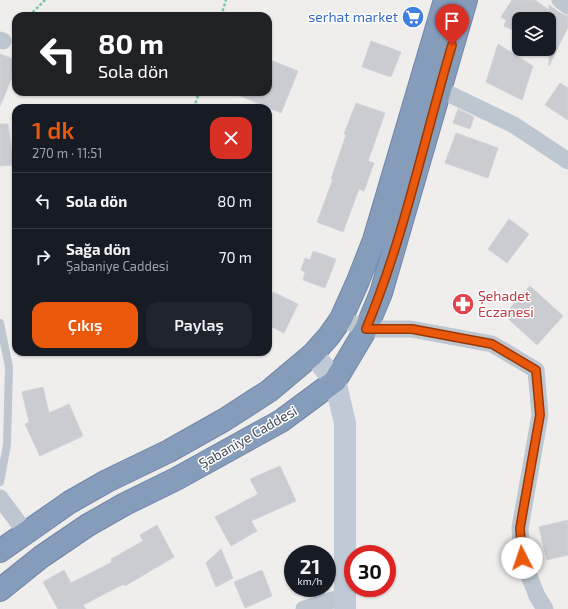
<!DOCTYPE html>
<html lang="tr">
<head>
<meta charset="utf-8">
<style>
	body { margin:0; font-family:"Exo 2",sans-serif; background:#20242c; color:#f1f3f6; height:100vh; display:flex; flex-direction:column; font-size:15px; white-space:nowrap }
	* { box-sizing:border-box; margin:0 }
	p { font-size:13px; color:#9ea1a6 }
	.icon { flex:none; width:22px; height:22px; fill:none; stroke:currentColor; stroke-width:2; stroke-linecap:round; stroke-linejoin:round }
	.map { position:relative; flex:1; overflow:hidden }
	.panel { position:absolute; left:12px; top:104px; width:260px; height:252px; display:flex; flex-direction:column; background:#171b24; border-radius:12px; box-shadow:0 1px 3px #0004 }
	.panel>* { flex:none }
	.top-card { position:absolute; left:12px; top:12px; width:260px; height:84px; border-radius:12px; box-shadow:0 1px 3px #0004; background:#202124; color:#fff; overflow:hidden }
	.fabs { position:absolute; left:512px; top:12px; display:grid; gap:8px }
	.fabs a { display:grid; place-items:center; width:44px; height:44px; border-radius:8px; background:#171b24; box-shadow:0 1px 3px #0004; font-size:20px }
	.speed { position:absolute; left:284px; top:545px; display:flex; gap:8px; font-size:20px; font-weight:700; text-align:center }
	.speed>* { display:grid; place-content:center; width:52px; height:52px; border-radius:50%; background:#171b24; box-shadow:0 1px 3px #0004; line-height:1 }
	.speed small { font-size:10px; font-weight:400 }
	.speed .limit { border:6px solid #d22; background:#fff; color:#111 }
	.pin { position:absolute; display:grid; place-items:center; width:34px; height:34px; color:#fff; margin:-41px -17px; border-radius:50% 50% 50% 0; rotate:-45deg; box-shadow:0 0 4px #0007 }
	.pin .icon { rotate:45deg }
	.me { position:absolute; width:44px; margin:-22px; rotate:356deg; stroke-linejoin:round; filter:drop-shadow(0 0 3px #0008) }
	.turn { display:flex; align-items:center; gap:14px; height:84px; padding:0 20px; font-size:18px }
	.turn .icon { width:52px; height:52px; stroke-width:2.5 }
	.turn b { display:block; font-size:28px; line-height:34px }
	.round { display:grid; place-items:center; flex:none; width:42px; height:42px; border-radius:12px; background:#20242c }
	.head { display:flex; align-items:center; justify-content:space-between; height:68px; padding:0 20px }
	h1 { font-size:24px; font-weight:600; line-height:30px; color:#ea580c }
	.action { display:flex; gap:8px; margin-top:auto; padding:8px 20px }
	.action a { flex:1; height:46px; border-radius:12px; background:#ea580c; color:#fff; font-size:16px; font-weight:600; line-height:46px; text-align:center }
	.action a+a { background:#20242c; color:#f1f3f6 }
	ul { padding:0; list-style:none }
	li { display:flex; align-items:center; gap:12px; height:56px; padding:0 20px; border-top:1px solid #363941 }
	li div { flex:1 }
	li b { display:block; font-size:15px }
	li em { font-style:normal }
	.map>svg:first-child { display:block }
	.building { fill:#caccd2; stroke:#d1d3d9 }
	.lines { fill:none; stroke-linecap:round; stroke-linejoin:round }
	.highway-casing { stroke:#7287a6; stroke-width:24 }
	.path { stroke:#76c9a6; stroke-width:2.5; stroke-dasharray:3 2; stroke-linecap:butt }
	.lane { stroke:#bec6cf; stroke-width:8 }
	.street { stroke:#bec6cf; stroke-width:17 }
	.secondary { stroke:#c0c9d6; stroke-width:22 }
	.highway { stroke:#869cbb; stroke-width:22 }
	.route-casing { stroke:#983908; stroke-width:10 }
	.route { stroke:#ea580c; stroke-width:7 }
	.labels { text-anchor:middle; stroke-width:3; stroke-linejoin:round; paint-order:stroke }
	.shop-label { font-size:14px; fill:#366cbe; stroke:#fff; text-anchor:end }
	.health-label { font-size:14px; fill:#be3a42; stroke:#fff; text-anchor:start }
	.street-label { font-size:14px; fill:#464f5a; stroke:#fff }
</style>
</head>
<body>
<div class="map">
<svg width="568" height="609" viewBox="0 0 568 609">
	<rect width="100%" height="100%" fill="#f0eded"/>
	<!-- building -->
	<g class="building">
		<path d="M512 0H535L549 10V5L562 14 568 16V27L549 66V19H519V33L504 26 506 20 501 17Z"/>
		<path d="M371 41 401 52 391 77 362 67Z"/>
		<path d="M498 44 533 66 522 100 486 82Z"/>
		<path d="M0 54 16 60V68L0 106Z"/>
		<path d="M268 59 298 71 281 113 231 92H268Z"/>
		<path d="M560 83 568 88V120L545 105Z"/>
		<path d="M356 103 385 113 368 161 374 163 364 191 359 189 343 232 317 222 333 179H331L346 135 344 134Z"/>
		<path d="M458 109 474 117 470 129 453 123Z"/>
		<path d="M0 124H8L14 165 0 166Z"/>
		<path d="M456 133 498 148 488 178 445 163Z"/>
		<path d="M509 219 529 234 507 263 488 249Z"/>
		<path d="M313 251 336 259 325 288 303 280 305 272 301 270 305 258 310 260Z"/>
		<path d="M530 286 563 316 537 345 504 315Z"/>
		<path d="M273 292 298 304 284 333 268 325V303Z"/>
		<path d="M43 387 49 413 69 404 83 436 40 456 25 424 29 422 22 392Z"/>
		<path d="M280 466 296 501 251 521 257 531 231 546 215 517 258 494 250 479Z"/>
		<path d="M568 520V555L547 560 539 527Z"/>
		<path d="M157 525 174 557 125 586 124 584 83 605 86 609H58L43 582 64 570 71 583 112 562 111 559 143 541 140 535Z"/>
		<path d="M221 549 233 578 216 587 206 563Z"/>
		<path d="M262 570 272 596 245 608 234 582Z"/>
	</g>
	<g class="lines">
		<!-- highway casing -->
		<g class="highway-casing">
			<g id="highway">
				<path d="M0 551 70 502 107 481 169 451 224 420 269 391 313 354 329 336 341 319 358 281 374 240 445 0"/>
				<path d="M0 590 41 557 88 525 125 504 176 479 281 421 335 381 366 329 381 293 466 0"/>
			</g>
		</g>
		<!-- path -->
		<g class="path">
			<path d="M29 16 45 0"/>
			<path d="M221 16 226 0"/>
			<path d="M194 108 199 92"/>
		</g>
		<!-- lane -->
		<path class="lane" d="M0 323 9 367 7 445 0 482"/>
		<!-- street -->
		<g class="street">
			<path d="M560 0 568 6"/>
			<path d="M0 40 3 41"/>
			<path d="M439 89 514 125 568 161"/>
			<path d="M341 319 366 329H411L492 344 536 370 540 415 520 528 522 558 537 596 545 609"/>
			<path d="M0 498 26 533"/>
			<path d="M304 609 345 596"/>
		</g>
		<!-- secondary -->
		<path class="secondary" d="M313 354 335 381 345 423V609"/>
		<!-- highway -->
		<use href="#highway" class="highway"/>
	</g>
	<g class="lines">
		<!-- route casing -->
		<g class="route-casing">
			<path id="route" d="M452 45C424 139 404 238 366 329H412L492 344 536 370 540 415 520 528 522 558"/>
		</g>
		<!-- route -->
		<use href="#route" class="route"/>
	</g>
	<!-- icons -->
	<defs>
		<g id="supermarket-disc" transform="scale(1.15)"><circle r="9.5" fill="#3f7fe0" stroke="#fff"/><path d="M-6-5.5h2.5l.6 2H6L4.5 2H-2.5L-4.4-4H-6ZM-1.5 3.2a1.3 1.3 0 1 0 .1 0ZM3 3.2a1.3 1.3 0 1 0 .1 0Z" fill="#fff"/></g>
		<g id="pharmacy-disc" transform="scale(1.15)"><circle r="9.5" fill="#e0444e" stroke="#fff"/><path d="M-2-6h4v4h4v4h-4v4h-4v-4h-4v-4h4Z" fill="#fff"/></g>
	</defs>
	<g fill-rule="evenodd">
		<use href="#supermarket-disc" x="413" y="17"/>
		<use href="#pharmacy-disc" x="463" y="304"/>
	</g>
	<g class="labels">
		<!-- shop labels -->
		<g class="shop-label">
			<text x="398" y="22">serhat market</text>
		</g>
		<!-- health labels -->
		<g class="health-label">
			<text x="478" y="301">Şehadet<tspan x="478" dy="16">Eczanesi</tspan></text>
		</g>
		<!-- street labels -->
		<g class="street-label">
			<text transform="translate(248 437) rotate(-30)" y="5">Şabaniye Caddesi</text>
		</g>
	</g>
</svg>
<div class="fabs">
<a><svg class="icon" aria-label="layers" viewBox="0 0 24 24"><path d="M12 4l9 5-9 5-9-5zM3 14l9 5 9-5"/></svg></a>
</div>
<div class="speed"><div>21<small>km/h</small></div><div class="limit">30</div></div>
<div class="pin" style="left:452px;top:45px;background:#d93025"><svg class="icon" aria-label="arrive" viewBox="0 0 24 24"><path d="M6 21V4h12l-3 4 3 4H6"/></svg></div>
<svg class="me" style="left:522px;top:558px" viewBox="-20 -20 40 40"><circle r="19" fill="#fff"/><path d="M0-13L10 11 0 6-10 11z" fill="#ea580c"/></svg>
<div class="top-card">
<div class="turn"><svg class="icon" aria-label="left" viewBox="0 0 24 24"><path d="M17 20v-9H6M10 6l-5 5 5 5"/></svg><div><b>80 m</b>Sola dön</div></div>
</div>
<section class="panel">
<div class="head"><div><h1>1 dk</h1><p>270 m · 11:51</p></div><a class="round" style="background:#d93025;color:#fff"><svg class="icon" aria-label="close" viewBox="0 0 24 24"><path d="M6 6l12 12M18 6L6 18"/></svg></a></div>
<ul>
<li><svg class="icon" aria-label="left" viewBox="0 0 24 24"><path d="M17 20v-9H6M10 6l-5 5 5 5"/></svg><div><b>Sola dön</b></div><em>80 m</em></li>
<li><svg class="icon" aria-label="right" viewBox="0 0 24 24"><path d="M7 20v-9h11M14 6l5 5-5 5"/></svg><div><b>Sağa dön</b><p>Şabaniye Caddesi</p></div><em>70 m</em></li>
</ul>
<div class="action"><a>Çıkış</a><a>Paylaş</a></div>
</section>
</div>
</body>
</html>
